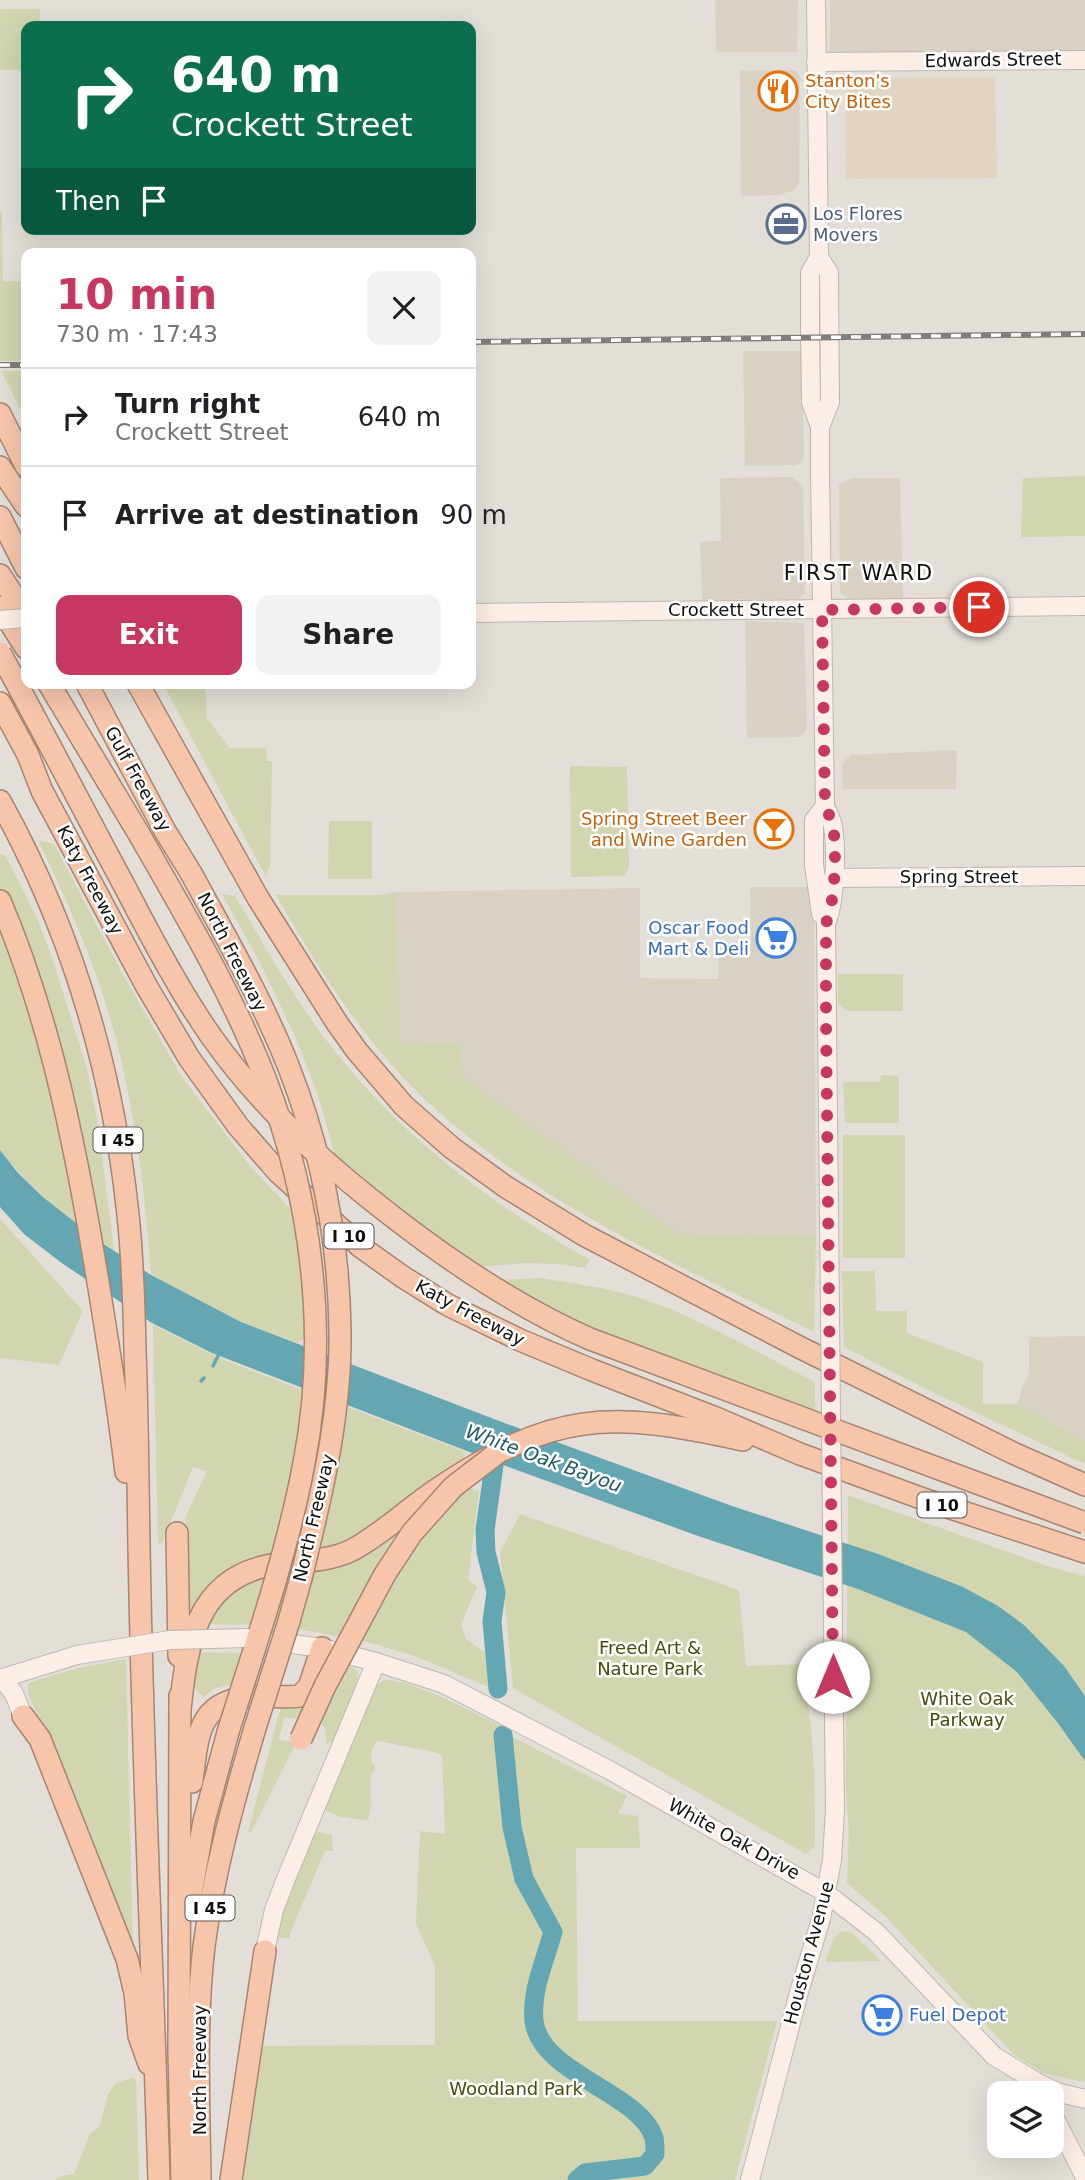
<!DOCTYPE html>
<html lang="en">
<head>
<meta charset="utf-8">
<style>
	body { margin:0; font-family:"DejaVu Sans",sans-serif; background:#f2f2f2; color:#202124; height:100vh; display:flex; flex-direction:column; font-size:26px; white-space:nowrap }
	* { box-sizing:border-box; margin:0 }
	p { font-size:23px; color:#757577 }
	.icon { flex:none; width:38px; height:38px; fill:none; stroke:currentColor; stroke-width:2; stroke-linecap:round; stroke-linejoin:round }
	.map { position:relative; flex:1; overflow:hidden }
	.sheet { position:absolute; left:21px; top:248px; width:455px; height:441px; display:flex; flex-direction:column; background:#fff; border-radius:14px; box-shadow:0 7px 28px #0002 }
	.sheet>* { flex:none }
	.hud { position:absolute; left:21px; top:21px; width:455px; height:214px; border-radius:14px; box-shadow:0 7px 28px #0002; background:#0b6e4f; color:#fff; overflow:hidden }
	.buttons { position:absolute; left:987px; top:2081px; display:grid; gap:14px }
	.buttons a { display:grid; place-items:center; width:77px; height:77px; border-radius:14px; background:#fff; box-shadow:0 7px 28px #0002; font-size:35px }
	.pin { position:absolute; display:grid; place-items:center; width:60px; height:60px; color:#fff; margin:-30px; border:4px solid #fff; border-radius:50%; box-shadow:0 2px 7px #0007 }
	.me { position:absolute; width:77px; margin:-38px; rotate:0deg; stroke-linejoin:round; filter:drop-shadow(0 0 5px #0008) }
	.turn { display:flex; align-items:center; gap:24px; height:147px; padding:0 35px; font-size:32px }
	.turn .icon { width:91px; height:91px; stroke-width:2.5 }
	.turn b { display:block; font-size:49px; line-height:60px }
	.then { display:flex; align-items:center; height:66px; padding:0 35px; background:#0003; gap:14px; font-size:26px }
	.round { display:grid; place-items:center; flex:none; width:74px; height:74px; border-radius:14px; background:#f2f2f2 }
	.headline { display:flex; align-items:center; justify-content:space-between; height:119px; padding:0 35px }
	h1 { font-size:42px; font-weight:700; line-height:52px; color:#c63861 }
	.button { display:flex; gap:14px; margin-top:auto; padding:14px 35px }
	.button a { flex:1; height:80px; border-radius:14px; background:#c63861; color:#fff; font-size:28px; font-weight:700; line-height:80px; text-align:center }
	.button a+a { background:#f2f2f2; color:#202124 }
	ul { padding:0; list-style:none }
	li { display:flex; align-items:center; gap:21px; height:98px; padding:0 35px; border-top:2px solid #e0e0e0 }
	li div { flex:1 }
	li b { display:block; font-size:26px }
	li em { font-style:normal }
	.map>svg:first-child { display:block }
	.built { fill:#d9d2c4 }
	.education { fill:#e2d4c1 }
	.green { fill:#d1d5b0 }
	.water { fill:#64a7b3 }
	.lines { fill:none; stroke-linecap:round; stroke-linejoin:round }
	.stream { stroke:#64a7b3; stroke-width:3.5 }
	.river { stroke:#64a7b3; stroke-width:19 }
	.secondary-casing { stroke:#bcb8b0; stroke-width:20 }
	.highway-casing { stroke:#a68573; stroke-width:24 }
	.secondary { stroke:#fceee6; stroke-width:18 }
	.highway { stroke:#f6c5aa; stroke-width:21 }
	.rail-casing { stroke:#817e79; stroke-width:6 }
	.rail { stroke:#fff; stroke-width:3.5; stroke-dasharray:10; stroke-linecap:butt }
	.secondary-bridge-casing { stroke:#bcb8b0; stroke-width:20; stroke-linecap:butt }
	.highway-bridge-casing { stroke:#a68573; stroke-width:24; stroke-linecap:butt }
	.secondary-bridge { stroke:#fceee6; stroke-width:18 }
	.highway-bridge { stroke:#f6c5aa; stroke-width:21 }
	.route { stroke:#c63861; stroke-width:12; stroke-dasharray:0 21.6 }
	.labels { text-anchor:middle; stroke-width:5; stroke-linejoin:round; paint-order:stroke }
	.shield { fill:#fff; stroke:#585755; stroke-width:2 }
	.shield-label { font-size:16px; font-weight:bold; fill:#100f0c }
	.street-label { font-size:18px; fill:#100f0c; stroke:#fff }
	.food-label { font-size:18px; fill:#c56008; stroke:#fff; text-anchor:start }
	.service-label { font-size:18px; fill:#4e5e75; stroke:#fff; text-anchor:start }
	.shop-label { font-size:18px; fill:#366cbe; stroke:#fff; text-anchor:end }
	.park-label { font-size:18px; fill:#484b0d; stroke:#fff }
	.water-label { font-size:19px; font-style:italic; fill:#205963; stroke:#fff }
	.quarter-label { font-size:21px; letter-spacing:2px; fill:#100f0c; stroke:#fff }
</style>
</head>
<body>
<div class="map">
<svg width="1085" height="2180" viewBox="0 0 1085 2180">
	<rect width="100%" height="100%" fill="#e3dfd8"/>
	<!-- built -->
	<g class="built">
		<path d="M715 0H798L797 52H716Z"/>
		<path d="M830 0H1085V56L829 60Z"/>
		<path d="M793 70 798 72 800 77 799 184 794 190 779 195 741 196 740 71Z"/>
		<path d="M743 351H802L804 456 802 462 796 465 745 466Z"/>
		<path d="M792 477 803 487 805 594 798 599 702 600 700 542 721 541 720 478Z"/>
		<path d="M851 478H900L903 601 857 600 848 599 840 592 839 485Z"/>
		<path d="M745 621 804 623 807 727 805 732 798 737 747 738Z"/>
		<path d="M957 750 956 789H843L842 763 851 755Z"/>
		<path d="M750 887H814L816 1236 678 1234 461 1076 399 1043 395 892 640 888V978L718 979 719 955 751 953Z"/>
		<path d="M1085 1336V1442L1018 1404 1022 1386 1029 1373V1337Z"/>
	</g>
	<!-- education -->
	<path class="education" d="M995 77 997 178 846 179 845 92 853 87 854 78Z"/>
	<!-- green -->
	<g class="green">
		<path d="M0 9H40V26H26V70H0Z"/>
		<path d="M0 211 2 212 3 281H26V361H0Z"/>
		<path d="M1 371H26V420Z"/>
		<path d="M1085 476V536L1021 537 1023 478Z"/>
		<path d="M163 684H205L207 718 229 748H266L267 761H272L270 865 266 877Z"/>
		<path d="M570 766 627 767 629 868 624 876 571 877Z"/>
		<path d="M329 821H372V879H328Z"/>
		<path d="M38 840 54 844 122 973 182 1077 249 1165 298 1217 309 1334 298 1343 241 1322 151 1275C145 1191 135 1108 113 1028 95 962 67 901 38 840Z"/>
		<path d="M0 854 5 855 37 918 52 958 87 1068 98 1124 114 1250C71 1223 32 1190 0 1150Z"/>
		<path d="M395 892 400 1043 461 1044 462 1076 678 1234 816 1236 814 1332C680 1266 540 1206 429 1103 365 1044 319 970 276 895H379Z"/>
		<path d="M222 894 235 896C264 945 292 995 326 1040 399 1135 486 1201 590 1260L585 1268 558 1264 526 1263 479 1267 452 1249 336 1159 319 1098 295 1036 259 961Z"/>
		<path d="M838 974H903V1011H847L838 1004Z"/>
		<path d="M881 1075 899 1076V1123H845L843 1082H880Z"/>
		<rect x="843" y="1135" width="62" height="123"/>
		<path d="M0 1219 83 1311 59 1365 0 1358Z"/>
		<path d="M842 1271H875L876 1311H907V1333L983 1362V1404H1018L1085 1442V1464L926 1389 844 1347Z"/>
		<path d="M540 1278C573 1283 608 1288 640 1298 701 1318 758 1353 815 1382V1413L584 1326 497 1280Z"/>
		<path d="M153 1325 224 1360 466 1452 462 1462 468 1488 479 1491 468 1579 477 1587 461 1624 466 1639 490 1656 493 1689 412 1655 360 1640 274 1625 182 1624V1541L186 1516 207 1471 193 1467 162 1543H158Z"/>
		<path d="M848 1495 1053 1568 1085 1576V2082L1044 2073 1014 2055 885 1916 847 1883 849 1831 846 1794Z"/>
		<path d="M520 1514 739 1590 746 1666 800 1664C815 1724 815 1784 815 1846L806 1854 513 1688 500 1552Z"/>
		<path d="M193 1652 246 1653 237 1684 215 1688 204 1697C187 1686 193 1671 193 1652Z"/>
		<path d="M126 1659 133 1951 28 1693V1683L79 1668Z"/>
		<path d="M348 1666 357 1670 358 1683 333 1742 330 1741 327 1746 325 1730 321 1722Z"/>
		<path d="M384 1680C411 1678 482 1717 509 1730V1735L627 1796 618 1813 638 1816 640 1848H576L578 2021H777L735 2180H238L256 2046 435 2045V1966L416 1924 420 1831 445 1834 442 1755 434 1752 378 1741C372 1746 370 1756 372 1764H375L374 1773H371L370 1798 372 1799 368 1821 337 1816 324 1809 374 1688Z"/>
		<path d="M312 1698 306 1720 284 1717 279 1740 296 1743 251 1833 248 1832 281 1706Z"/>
		<path d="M319 1832 332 1835 333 1851H325L290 1933V1938H278L281 1916 312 1834Z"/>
		<path d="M841 1931 852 1933 881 1961 825 1962 833 1939Z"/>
		<path d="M133 2077 136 2081 139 2180H55L61 2176 74 2174 90 2134 100 2126 108 2094 115 2084Z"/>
	</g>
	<!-- water -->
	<path class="water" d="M0 1150 18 1173 43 1197 96 1239 151 1275 241 1322 507 1424 732 1506 878 1554 963 1587 998 1606 1024 1625 1064 1666 1085 1696V1761L1057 1722 1017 1672 966 1632 858 1589 698 1536 514 1469 212 1353 152 1323 63 1264 24 1234 0 1207Z"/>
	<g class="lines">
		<!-- stream -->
		<g class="stream">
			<path d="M213 1366 220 1352"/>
			<path d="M201 1381 204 1378"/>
		</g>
		<!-- river -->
		<g class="river">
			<path d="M497 1444 485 1530 486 1552 496 1592 492 1621 498 1689"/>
			<path d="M503 1735 512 1827 524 1879 553 1932C545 1960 531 1991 534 2021 540 2074 641 2093 654 2138 655 2142 655 2149 655 2154L645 2166 585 2173 577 2180"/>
		</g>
		<!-- secondary casing -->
		<g class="secondary-casing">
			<g id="secondary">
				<path d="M816 0 819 257 810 273V329L811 402 820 427"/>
				<path d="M816 62 1085 60"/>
				<path d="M819 257 829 273 830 402 820 427V471L825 806C828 813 832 820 833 827 837 849 835 904 826 923L830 1313"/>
				<path d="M471 613 1085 606"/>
				<path d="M833 878 1085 876"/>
				<path d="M821 914 814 865V820L825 806"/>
				<path d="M247 1638 322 1648 376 1662 444 1684 611 1771 826 1893 876 1932 994 2056 1040 2084 1060 2093 1085 2099"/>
				<path d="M2 1678 14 1694 23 1716"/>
				<path d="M0 1679 77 1655"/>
				<path d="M265 1951 274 1910 285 1881 376 1662"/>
				<path d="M1052 2113 1085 2177"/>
				<path d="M750 2180 799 1992 821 1919 832 1860 835 1809 833 1626"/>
			</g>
		</g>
		<!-- highway casing -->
		<g class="highway-casing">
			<g id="highway">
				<path d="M0 414 26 466"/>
				<path d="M0 467 26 506"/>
				<path d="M0 517 26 568"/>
				<path d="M0 575 26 615"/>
				<path d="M0 607 26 648"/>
				<path d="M49 684 139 834"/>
				<path d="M87 684 165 831 191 873"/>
				<path d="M138 684 258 898 337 1023 357 1051 404 1106 452 1148 506 1187 584 1235 801 1348 1013 1453 1085 1485"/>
				<path d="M0 703 28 755 42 791 147 987 189 1058 238 1126 278 1172 361 1247 403 1277 448 1305 520 1340 592 1370 716 1418 800 1454 929 1501 1085 1552"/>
				<path d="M0 801C71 929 113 1070 128 1215 133 1260 134 1304 135 1349 138 1431 138 1513 140 1595 144 1790 153 1985 159 2180"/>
				<path d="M0 901C45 1007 69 1116 89 1229 103 1310 116 1391 126 1472"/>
				<path d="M177 1533 179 1656"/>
				<path d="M289 1621 301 1578"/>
				<path d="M180 1696 179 2053 182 2180"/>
				<path d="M180 1709C187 1646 195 1579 271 1565 298 1560 328 1563 354 1549 383 1533 408 1509 436 1490 553 1411 608 1410 743 1440"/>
				<path d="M23 1716 40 1739 127 1959 135 1993 139 2036 149 2064"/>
				<path d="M192 1782C198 1730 199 1697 261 1696 274 1696 287 1698 300 1696L309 1687 322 1648"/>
				<path d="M191 1894 204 1821 228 1732"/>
				<path d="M200 2180C199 2102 195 2023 204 1946 214 1871 234 1799 255 1728"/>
				<path d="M231 2180 265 1951"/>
			</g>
		</g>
		<!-- secondary -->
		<use href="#secondary" class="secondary"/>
		<!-- highway -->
		<use href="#highway" class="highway"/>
		<!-- rail casing -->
		<g class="rail-casing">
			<g id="rail">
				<path d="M471 342 1085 334"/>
				<path d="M0 365H26"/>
			</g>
		</g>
		<!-- rail -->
		<use href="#rail" class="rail"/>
		<!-- secondary-bridge casing -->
		<g class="secondary-bridge-casing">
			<g id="secondary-bridge">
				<path d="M0 620 26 618"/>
				<path d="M830 1313 833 1626"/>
				<path d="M77 1655 170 1640 247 1638"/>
			</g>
		</g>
		<!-- highway-bridge casing -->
		<g class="highway-bridge-casing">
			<g id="highway-bridge">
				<path d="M0 653C43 731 83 809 125 887 147 929 169 972 195 1012 247 1095 320 1161 397 1220 458 1267 520 1308 590 1339L1085 1523"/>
				<path d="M139 834C184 913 232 993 265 1078 312 1199 329 1335 304 1463 287 1554 256 1643 228 1732"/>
				<path d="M191 873C225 936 263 1001 289 1068 322 1152 339 1242 340 1332 341 1415 321 1498 301 1578"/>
				<path d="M255 1728 289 1621"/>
				<path d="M301 1739 325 1686 385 1574 412 1533 453 1487 500 1451"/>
			</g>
		</g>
		<!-- secondary-bridge -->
		<use href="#secondary-bridge" class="secondary-bridge"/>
		<!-- highway-bridge -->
		<use href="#highway-bridge" class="highway-bridge"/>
	</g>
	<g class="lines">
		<!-- route -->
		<path class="route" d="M833 1677 826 1016V923C835 904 837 849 833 827 832 820 828 813 825 806L822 610 979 607"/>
	</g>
	<!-- icons -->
	<defs>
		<g id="restaurant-ring" transform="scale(2.0125)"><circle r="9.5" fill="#fff" stroke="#e8710a" stroke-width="1.5"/><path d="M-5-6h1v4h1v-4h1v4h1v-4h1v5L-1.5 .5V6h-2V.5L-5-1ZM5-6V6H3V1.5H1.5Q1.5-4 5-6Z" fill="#e8710a"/></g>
		<g id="office-ring" transform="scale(2.0125)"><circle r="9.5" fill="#fff" stroke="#5c6f8a" stroke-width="1.5"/><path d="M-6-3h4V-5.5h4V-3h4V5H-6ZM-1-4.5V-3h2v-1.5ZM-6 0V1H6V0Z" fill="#5c6f8a"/></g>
		<g id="bar-ring" transform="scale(2.0125)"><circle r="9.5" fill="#fff" stroke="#e8710a" stroke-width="1.5"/><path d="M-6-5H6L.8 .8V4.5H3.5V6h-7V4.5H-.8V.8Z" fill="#e8710a"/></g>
		<g id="supermarket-ring" transform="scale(2.0125)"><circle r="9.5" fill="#fff" stroke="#3f7fe0" stroke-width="1.5"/><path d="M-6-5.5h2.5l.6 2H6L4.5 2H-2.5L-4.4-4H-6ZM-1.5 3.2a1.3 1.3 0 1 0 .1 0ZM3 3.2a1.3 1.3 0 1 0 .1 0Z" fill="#3f7fe0"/></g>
	</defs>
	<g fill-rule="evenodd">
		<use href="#restaurant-ring" x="778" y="91"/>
		<use href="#office-ring" x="786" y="224"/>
		<use href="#bar-ring" x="774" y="829"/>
		<use href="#supermarket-ring" x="776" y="938"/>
		<use href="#supermarket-ring" x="882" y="2015"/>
	</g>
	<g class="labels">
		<!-- shield labels -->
		<g class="shield">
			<rect x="93.5" y="1127.5" width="49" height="25" rx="5"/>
			<rect x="324.5" y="1223.5" width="49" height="25" rx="5"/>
			<rect x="917.5" y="1492.5" width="49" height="25" rx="5"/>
			<rect x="185.5" y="1895.5" width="49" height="25" rx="5"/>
		</g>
		<g class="shield-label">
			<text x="118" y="1146">I 45</text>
			<text x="349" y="1242">I 10</text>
			<text x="942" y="1511">I 10</text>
			<text x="210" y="1914">I 45</text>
		</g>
		<!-- street labels -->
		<g class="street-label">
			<text transform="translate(993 60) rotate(-1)" y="6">Edwards Street</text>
			<text x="736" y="616">Crockett Street</text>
			<text transform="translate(138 779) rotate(61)" y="6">Gulf Freeway</text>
			<text x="959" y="883">Spring Street</text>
			<text transform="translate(90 880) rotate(62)" y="6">Katy Freeway</text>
			<text transform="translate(232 952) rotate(63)" y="6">North Freeway</text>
			<text transform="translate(470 1313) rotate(28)" y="6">Katy Freeway</text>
			<text transform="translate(314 1518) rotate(-77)" y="6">North Freeway</text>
			<text transform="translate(734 1839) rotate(29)" y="6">White Oak Drive</text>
			<text transform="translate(809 1953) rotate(-75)" y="6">Houston Avenue</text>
			<text transform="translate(200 2070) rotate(-90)" y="6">North Freeway</text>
		</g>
		<!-- food labels -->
		<g class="food-label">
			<text x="805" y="87">Stanton's<tspan x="805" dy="21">City Bites</tspan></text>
			<text x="747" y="825" text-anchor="end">Spring Street Beer<tspan x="747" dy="21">and Wine Garden</tspan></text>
		</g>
		<!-- service labels -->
		<g class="service-label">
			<text x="813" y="220">Los Flores<tspan x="813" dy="21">Movers</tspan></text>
		</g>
		<!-- shop labels -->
		<g class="shop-label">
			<text x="749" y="934">Oscar Food<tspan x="749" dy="21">Mart &amp; Deli</tspan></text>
			<text x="909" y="2021" text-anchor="start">Fuel Depot</text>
		</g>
		<!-- park labels -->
		<g class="park-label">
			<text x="650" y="1654">Freed Art &amp;<tspan x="650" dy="21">Nature Park</tspan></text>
			<text x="967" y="1705">White Oak<tspan x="967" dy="21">Parkway</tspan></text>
			<text x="516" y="2095">Woodland Park</text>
		</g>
		<!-- water labels -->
		<g class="water-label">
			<text transform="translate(544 1458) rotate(20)" y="7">White Oak Bayou</text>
		</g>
		<!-- quarter labels -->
		<g class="quarter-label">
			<text x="859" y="580">FIRST WARD</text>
		</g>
	</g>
</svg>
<div class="buttons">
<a><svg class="icon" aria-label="layers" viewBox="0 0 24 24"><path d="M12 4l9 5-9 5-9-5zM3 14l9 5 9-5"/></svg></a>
</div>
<div class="pin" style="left:979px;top:607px;background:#d93025"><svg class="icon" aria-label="arrive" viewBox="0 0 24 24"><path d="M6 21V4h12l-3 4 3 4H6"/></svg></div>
<svg class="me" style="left:833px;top:1677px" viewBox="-20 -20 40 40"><circle r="19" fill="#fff"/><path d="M0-13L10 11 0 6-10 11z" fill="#c63861"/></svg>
<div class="hud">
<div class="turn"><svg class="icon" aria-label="right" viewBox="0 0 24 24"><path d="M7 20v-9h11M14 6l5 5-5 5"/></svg><div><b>640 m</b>Crockett Street</div></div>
<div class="then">Then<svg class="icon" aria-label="arrive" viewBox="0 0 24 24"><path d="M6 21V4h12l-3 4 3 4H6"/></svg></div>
</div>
<section class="sheet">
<div class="headline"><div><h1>10 min</h1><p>730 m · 17:43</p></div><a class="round"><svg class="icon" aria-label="close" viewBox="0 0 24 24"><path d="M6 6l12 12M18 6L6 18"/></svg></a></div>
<ul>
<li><svg class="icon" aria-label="right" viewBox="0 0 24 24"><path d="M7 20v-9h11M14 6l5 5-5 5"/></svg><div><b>Turn right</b><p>Crockett Street</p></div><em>640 m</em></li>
<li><svg class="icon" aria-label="arrive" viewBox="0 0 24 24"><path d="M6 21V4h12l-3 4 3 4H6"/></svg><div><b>Arrive at destination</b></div><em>90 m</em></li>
</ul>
<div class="button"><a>Exit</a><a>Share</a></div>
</section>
</div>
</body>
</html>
